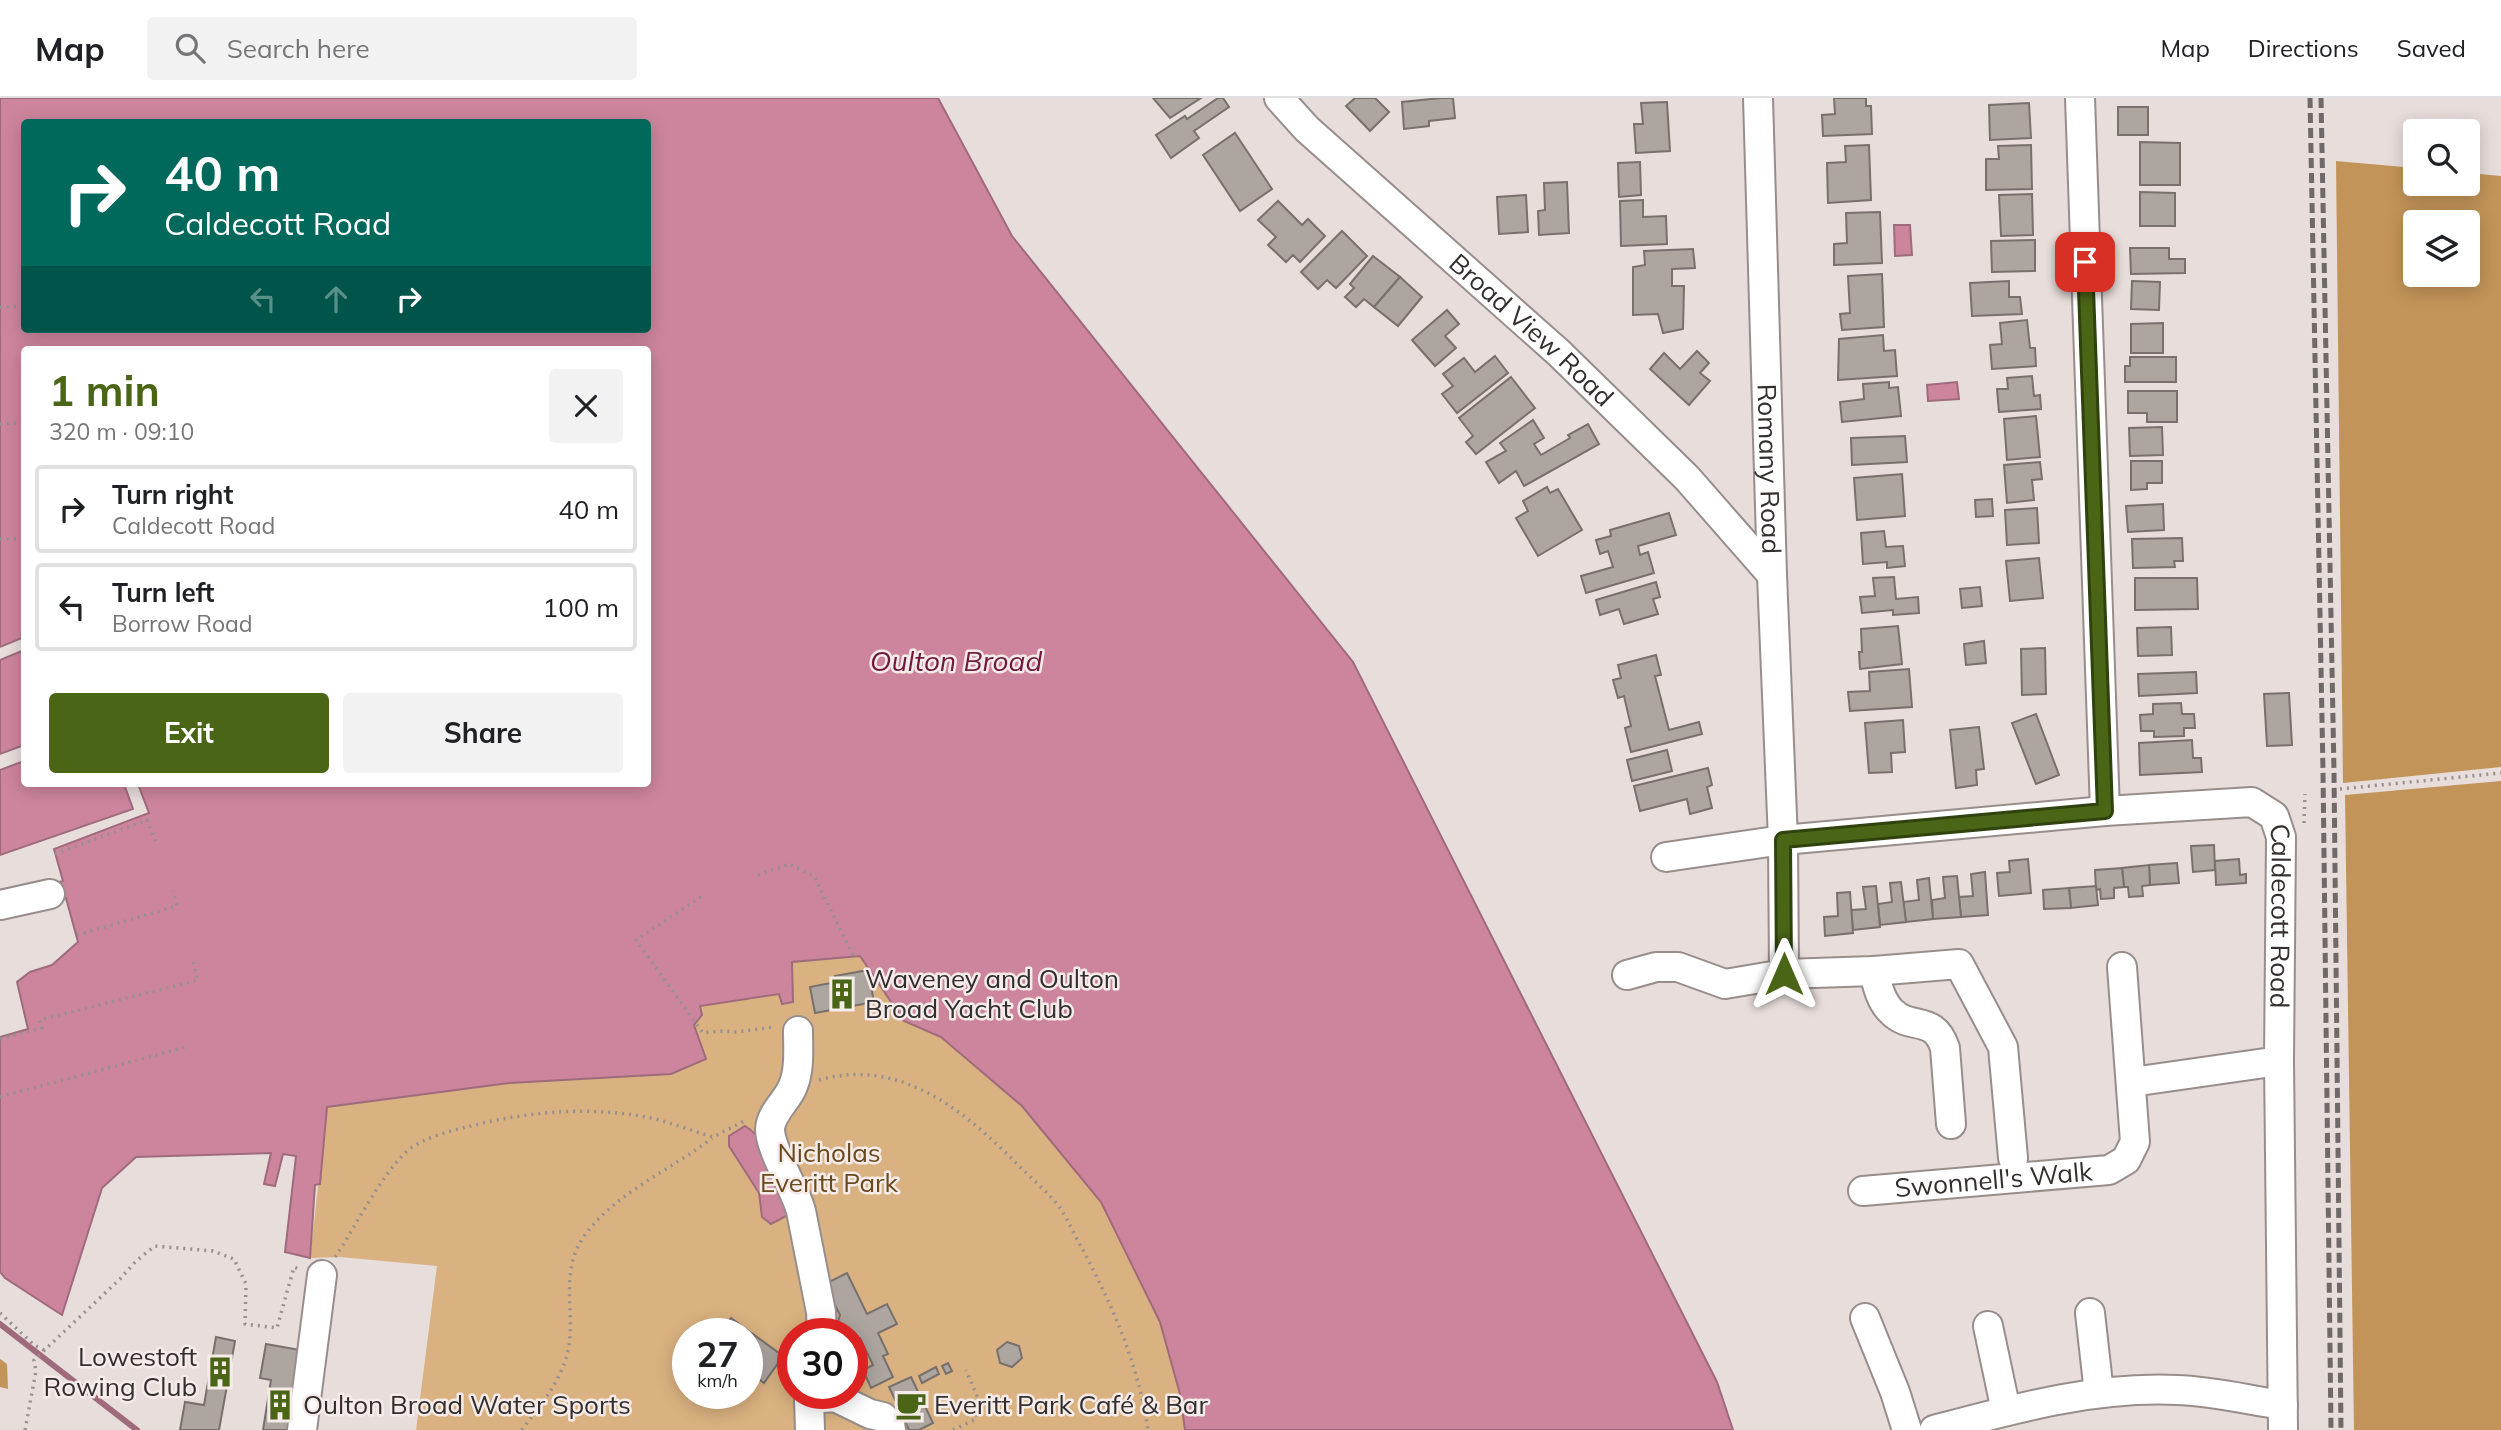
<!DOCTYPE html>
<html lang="en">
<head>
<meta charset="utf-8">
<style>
	body { margin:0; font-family:Mulish,sans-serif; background:#f2f2f2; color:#202124; height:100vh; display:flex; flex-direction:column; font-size:26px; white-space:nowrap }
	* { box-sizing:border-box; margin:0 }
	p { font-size:23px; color:#757577 }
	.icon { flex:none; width:38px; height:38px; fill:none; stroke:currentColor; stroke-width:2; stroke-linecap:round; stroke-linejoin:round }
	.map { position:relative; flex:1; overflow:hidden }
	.sheet { position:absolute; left:21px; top:248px; width:630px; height:441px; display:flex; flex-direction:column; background:#fff; border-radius:7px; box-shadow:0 4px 18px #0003 }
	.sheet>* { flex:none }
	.banner { position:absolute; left:21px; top:21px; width:630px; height:214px; border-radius:7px; box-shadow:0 4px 18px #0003; background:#00695c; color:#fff; overflow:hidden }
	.fabs { position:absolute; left:2403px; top:21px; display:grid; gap:14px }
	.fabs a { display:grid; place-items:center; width:77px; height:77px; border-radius:7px; background:#fff; box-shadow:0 4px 18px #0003; font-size:35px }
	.speed { position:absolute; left:672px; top:1220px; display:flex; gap:14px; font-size:35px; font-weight:700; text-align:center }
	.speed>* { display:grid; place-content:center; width:91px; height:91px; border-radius:50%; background:#fff; box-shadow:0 4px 18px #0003; line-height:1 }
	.speed small { font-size:18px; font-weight:400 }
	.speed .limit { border:10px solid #d22; background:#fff; color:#111 }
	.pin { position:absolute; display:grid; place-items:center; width:60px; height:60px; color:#fff; margin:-30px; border-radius:14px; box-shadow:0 4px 10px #0006 }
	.me { position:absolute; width:77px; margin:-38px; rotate:0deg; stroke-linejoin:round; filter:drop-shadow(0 0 5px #0008) }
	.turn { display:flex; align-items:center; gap:24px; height:147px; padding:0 28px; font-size:32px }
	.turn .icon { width:91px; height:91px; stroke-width:2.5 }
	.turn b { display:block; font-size:49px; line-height:60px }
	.lanes { display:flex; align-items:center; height:66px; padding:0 28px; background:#0003; justify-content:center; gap:35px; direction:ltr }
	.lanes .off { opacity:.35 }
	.round { display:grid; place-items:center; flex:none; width:74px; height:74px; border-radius:7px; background:#f2f2f2 }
	.head { display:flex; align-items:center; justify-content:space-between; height:119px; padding:0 28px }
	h1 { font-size:42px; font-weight:700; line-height:52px; color:#4a6516 }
	.primary-button { display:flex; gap:14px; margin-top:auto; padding:14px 28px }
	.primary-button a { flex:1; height:80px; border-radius:7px; background:#4a6516; color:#fff; font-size:28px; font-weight:700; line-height:80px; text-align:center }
	.primary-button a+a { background:#f2f2f2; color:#202124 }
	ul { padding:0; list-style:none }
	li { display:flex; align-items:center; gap:21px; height:88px; margin:0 14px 10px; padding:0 14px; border:4px solid #e0e0e0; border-radius:7px }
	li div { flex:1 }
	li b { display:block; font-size:26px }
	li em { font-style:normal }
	header { display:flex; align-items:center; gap:42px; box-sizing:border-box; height:98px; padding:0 35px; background:#fff; border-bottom:2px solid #e0e0e0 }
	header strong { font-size:33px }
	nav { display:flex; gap:38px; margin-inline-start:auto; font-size:24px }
	.search { width:490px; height:63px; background:#f2f2f2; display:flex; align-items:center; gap:18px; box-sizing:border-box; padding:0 24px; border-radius:7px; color:#757577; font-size:26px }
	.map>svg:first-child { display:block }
	.green { fill:#dab281; fill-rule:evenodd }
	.forest { fill:#c29459; fill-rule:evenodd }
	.water { fill:#cd859d; stroke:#9f6b7c; stroke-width:2; fill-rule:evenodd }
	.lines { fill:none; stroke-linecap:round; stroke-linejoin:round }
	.stream { stroke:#9f6b7c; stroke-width:6 }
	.building { fill:#ada5a0; stroke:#78706c; stroke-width:2 }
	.minor-casing { stroke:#978e8b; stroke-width:32 }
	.path { stroke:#97908e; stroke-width:3.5; stroke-dasharray:2 5; stroke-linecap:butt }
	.minor { stroke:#fff; stroke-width:28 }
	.rail { stroke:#6f6968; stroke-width:5; stroke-dasharray:10 5; stroke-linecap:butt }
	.route-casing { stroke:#30420e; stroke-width:18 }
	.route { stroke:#4a6516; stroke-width:12 }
	.labels { text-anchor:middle; stroke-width:5; stroke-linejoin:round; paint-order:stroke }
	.street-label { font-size:26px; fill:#332f2e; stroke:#f5ebe8 }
	.poi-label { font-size:26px; fill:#332f2e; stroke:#f5ebe8; text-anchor:start }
	.park-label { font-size:26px; fill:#6a491d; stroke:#f5ebe8 }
	.water-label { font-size:28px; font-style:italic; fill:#701a40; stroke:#f5ebe8 }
</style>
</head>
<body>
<header>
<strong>Map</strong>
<div class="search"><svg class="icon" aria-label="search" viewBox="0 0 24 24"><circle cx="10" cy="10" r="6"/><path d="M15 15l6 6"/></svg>Search here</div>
<nav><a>Map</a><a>Directions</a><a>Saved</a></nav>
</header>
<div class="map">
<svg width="2501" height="1332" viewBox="0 0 2501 1332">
	<rect width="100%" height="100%" fill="#e7dddb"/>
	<!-- green -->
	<path class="green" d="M861 858 904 923 941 939 1022 1008 1101 1104 1160 1224 1180 1296 1185 1332H416L437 1168 340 1159 310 1160 327 1009 509 985 671 976 693 927 701 917 700 908 780 896 793 903 792 864ZM688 1236H747V1295H688ZM793 1236H852V1295H793Z"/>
	<!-- forest -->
	<g class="forest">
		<path d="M2336 63 2415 70V86H2468V75L2501 78V669L2343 685ZM2415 124H2468V177H2415Z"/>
		<path d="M2501 683V1332H2354L2345 697Z"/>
		<path d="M0 1261 7 1266 8 1291 0 1289Z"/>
	</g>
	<!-- water -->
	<g class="water">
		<path d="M0 0H938L1012 138 1353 564 1717 1284 1733 1332H1185L1180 1296 1160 1224 1101 1104 1022 1008 941 939 904 923 860 858 792 864 793 904 782 906 779 896 700 908 702 917 694 927 706 961 671 976 509 985 327 1009 320 1086 315 1087 310 1160 285 1154 296 1058 283 1056 275 1088 264 1086 271 1055 136 1059 102 1090 62 1217 5 1180 0 1174V939L28 931 17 884 30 874 52 867 78 844 66 800 53 804 49 787 63 783 54 751 149 715 138 686H648V252H24V539L0 549ZM24 24H648V231H24Z"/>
		<path d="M1894 127H1910L1912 157 1895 158Z"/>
		<path d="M1957 284 1959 301 1928 303 1927 287Z"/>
		<path d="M24 552V647L0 656V562Z"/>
		<path d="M24 663V686H124L133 711 0 757V672Z"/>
		<path d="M745 1028C772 1044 779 1089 788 1117L771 1126 762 1119 759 1095 729 1048V1038Z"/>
	</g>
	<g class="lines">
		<!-- stream -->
		<path class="stream" d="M0 1226 137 1332"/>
	</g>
	<!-- building -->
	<g class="building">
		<path d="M1153 0H1201L1170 20Z"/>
		<path d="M1218 0H1223L1229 9 1194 33 1199 40 1171 60 1156 37 1185 18 1187 21Z"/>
		<path d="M1355 0H1375L1389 14 1370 33 1346 8Z"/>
		<path d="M1441 0H1453L1455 20 1429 23V28L1404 31 1402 4Z"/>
		<path d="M1834 0H1866V8H1871L1872 36 1823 38 1822 17 1835 16Z"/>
		<path d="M1667 4 1670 53 1636 55 1634 26H1643L1641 5Z"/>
		<path d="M2029 5 2031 40 1990 42 1989 7Z"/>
		<rect x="2118" y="9" width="30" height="28"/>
		<path d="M1235 35 1272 91 1240 113 1203 57Z"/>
		<path d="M2140 44 2180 45V87H2140Z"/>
		<path d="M1869 47 1871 102 1828 105 1827 65 1846 64 1845 48Z"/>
		<path d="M2031 47 2032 91 1986 92V61H1999L1998 48Z"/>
		<path d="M1640 64 1641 97 1619 99 1618 65Z"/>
		<path d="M1567 84 1569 135 1539 137 1538 113 1545 112 1544 85Z"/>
		<path d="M2140 94 2175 95V128H2140Z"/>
		<path d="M2032 96 2033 137 2001 138 1999 97Z"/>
		<path d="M1526 97 1528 134 1499 136 1497 99Z"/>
		<path d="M1643 102V119L1666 118 1667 146 1621 148 1620 103Z"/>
		<path d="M1278 103 1302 127 1308 121 1325 138 1300 164 1293 157 1286 164 1268 147 1276 139 1258 122Z"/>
		<path d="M1880 114 1882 165 1834 167V146L1847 145 1846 115Z"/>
		<path d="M1342 133 1367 158 1336 190 1327 182 1318 191 1301 174Z"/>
		<path d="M2035 142V173L1992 174 1991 143Z"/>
		<path d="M2130 150H2169V161H2185V175L2131 176Z"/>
		<path d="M1693 151 1695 170 1672 171V188H1684L1683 231 1663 235 1658 216 1633 217V169L1645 167 1644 153Z"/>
		<path d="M1373 158 1400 179 1374 209 1364 201 1356 209 1345 199 1354 190 1350 186Z"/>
		<path d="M1882 176 1884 229 1842 232 1840 216 1850 215 1848 178Z"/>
		<path d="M1400 179 1422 199 1398 228 1374 209Z"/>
		<path d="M2009 183V199H2020L2022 216 1972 218 1970 185Z"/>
		<path d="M2132 183 2160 184 2159 212 2131 211Z"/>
		<path d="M1447 212 1459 226 1445 238 1456 250 1435 268 1412 242Z"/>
		<path d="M2027 222 2030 250H2035L2036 268 1992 271 1990 247 2002 246 2000 225Z"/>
		<path d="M2163 225V255H2131V226Z"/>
		<path d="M1883 237 1884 253 1895 252 1897 278 1838 282 1839 241Z"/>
		<path d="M1697 253 1709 265 1700 275 1710 283 1689 307 1650 271 1664 255 1680 271Z"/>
		<path d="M1495 258 1508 275 1457 315 1442 296 1453 288 1443 276 1464 260 1475 274Z"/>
		<path d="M2130 259H2176V284H2125V268H2130Z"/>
		<path d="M2032 278 2034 298 2040 297 2041 311 1999 314 1997 291H2008L2007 280Z"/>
		<path d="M1511 279 1535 310 1476 356 1466 344 1473 338 1459 320Z"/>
		<path d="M1889 284V290L1898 289 1901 318 1842 324 1840 304 1864 301 1863 286Z"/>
		<path d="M2128 293H2177V324H2147V315H2128Z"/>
		<path d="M2036 318 2040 359 2007 362 2004 321Z"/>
		<path d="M1533 322 1544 340 1534 346 1541 357 1570 340 1568 337 1588 326 1599 346 1524 388 1516 373 1499 385 1486 364 1506 353 1500 345Z"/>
		<path d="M2162 329 2163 357 2130 358 2129 330Z"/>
		<path d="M1905 338 1907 364 1852 367 1851 340Z"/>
		<path d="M2131 363H2162V385H2147V391L2131 392Z"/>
		<path d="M2040 364 2042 381 2032 382 2034 402 2007 405 2004 367Z"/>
		<path d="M1902 376 1905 418 1857 422 1854 380Z"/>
		<path d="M1547 389 1550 395 1558 391 1582 432 1538 458 1516 420 1528 413 1523 403Z"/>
		<path d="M1992 401 1993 418 1976 419 1975 402Z"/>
		<path d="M2163 406 2164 432 2128 434 2126 408Z"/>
		<path d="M2037 410 2039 445 2007 447 2005 412Z"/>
		<path d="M1669 415 1676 437 1638 448 1640 457 1648 454 1654 475 1586 495 1581 478 1613 469 1608 453 1600 456 1596 442 1611 438 1610 432Z"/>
		<path d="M1884 433 1886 449 1903 448 1905 468 1887 470V464L1863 466 1861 435Z"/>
		<path d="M2182 440 2183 463H2174L2175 469 2133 470 2132 441Z"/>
		<path d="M2039 460 2043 500 2010 503 2006 463Z"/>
		<path d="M1894 479 1896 501 1918 499 1919 515 1893 517V512L1862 515 1860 499 1875 498 1873 480Z"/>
		<path d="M2135 480H2197L2198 511 2135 512Z"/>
		<path d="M1656 484 1660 499 1653 501 1658 516 1624 526 1619 511 1600 517 1596 502Z"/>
		<path d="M1980 489 1982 508 1962 510 1960 491Z"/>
		<path d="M1898 528 1902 566 1860 571 1859 554H1862L1861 531Z"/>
		<path d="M2171 529 2172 557 2138 558 2137 530Z"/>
		<path d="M1984 543 1986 565 1966 567 1964 546Z"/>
		<path d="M2045 550 2046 596 2022 597 2021 551Z"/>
		<path d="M1656 557 1661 577 1655 578 1669 632 1699 624 1702 636 1631 654 1625 630 1631 628 1624 598 1618 600 1613 582 1621 580 1618 567Z"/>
		<path d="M1909 571 1912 609 1850 613 1848 594 1870 593 1869 574Z"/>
		<path d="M2196 574 2197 595 2139 598 2138 576Z"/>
		<path d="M2289 595 2292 647 2267 648 2264 596Z"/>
		<path d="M2181 605 2182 616H2194L2195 630H2184V638L2154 639V633H2141L2140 617 2153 616V606Z"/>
		<path d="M2036 616 2059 677 2036 686 2012 625Z"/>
		<path d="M1903 622 1905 654 1891 655 1892 674 1869 675 1865 625Z"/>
		<path d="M1979 629 1984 671 1976 672 1977 687 1956 690 1950 632Z"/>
		<path d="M2192 642 2193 660H2201L2202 674 2140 677 2139 645Z"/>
		<path d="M1667 652 1672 673 1632 683 1627 662Z"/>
		<path d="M1708 670 1712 687 1707 689 1712 710 1690 716 1687 701 1640 713 1634 688Z"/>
		<path d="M2214 747 2215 772 2193 774 2191 748Z"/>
		<path d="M2028 761 2031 795 1999 798 1997 775 2010 774 2009 763Z"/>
		<path d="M2239 761 2240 777 2246 776V785L2216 787 2215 763Z"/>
		<path d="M2177 765 2179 785 2150 787 2149 767Z"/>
		<path d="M2149 767 2150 787 2142 788 2143 798 2129 799 2128 789H2124L2122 770Z"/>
		<path d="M2122 770 2124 789 2114 790V800L2101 801 2100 791 2096 792 2095 772Z"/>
		<path d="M1985 774 1988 817 1961 819 1959 799 1973 798 1971 776Z"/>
		<path d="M1957 778 1961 819 1933 821 1932 802 1945 800 1943 779Z"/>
		<path d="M1929 780 1933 821 1906 824 1903 804 1919 802 1917 782Z"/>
		<path d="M1901 784 1906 824 1880 827 1878 806 1892 804 1890 785Z"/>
		<path d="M1876 788 1880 829 1853 832 1851 812 1866 811 1863 789Z"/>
		<path d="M2096 788 2098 807 2071 810 2069 790Z"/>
		<path d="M2069 790 2071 810 2044 811 2043 792Z"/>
		<path d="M1850 794 1853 835 1825 838 1824 819 1838 818 1837 795Z"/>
		<path d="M868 872 874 904 815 915 810 889 836 884 835 878Z"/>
		<path d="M847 1175 867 1216 887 1206 897 1226 878 1235 888 1256 883 1258 893 1279 871 1290 863 1272 873 1267 860 1240 852 1244V1236H843L838 1224 840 1217 825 1186Z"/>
		<path d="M731 1220 783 1258 764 1285 747 1273V1236H720Z"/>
		<path d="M216 1239 235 1243 219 1332H180L185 1304 204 1307Z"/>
		<path d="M1007 1244 1019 1248 1022 1260 1012 1269 1000 1265 997 1252Z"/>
		<path d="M266 1246 300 1252 289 1332H263L271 1282 260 1280Z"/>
		<path d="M948 1265 952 1273 946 1276 942 1268Z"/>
		<path d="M936 1269 939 1276 922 1285 919 1278Z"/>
		<path d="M911 1279 933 1325 919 1332H909L889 1289Z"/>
	</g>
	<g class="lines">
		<!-- minor casing -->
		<g class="minor-casing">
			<g id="minor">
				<path id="s1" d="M1279 0 1307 31 1559 255 1687 380 1772 477"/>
				<path id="s2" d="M1758 0 1772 477 1783 742 1784 876"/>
				<path d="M2080 0 2105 713"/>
				<path id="s3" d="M1666 759 1783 742 2105 713 2252 704 2274 718 2281 739 2279 963 2283 1332"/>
				<path d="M0 807 50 796"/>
				<path d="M1874 873C1877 888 1881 904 1892 914 1911 933 1934 916 1945 950L1951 1026"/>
				<path d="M1627 877 1656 869H1678L1725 886 1784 876 1874 873 1959 866 2003 949 2013 1060"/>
				<path d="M798 933C798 951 800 971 793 988 788 1002 771 1014 770 1031 770 1052 795 1090 801 1113L821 1214 822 1236"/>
				<path d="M2132 984 2279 963"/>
				<path id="s4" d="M1863 1093 2109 1072 2126 1062 2135 1044 2122 869"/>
				<path d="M2090 1215 2099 1295"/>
				<path d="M1865 1220 1895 1294 1907 1332"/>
				<path d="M1988 1228 2006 1313"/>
				<path d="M809 1301 835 1299 870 1316 883 1319 890 1326 891 1332"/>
				<path d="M302 1332 322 1177"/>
				<path d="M810 1332 809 1301 812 1295"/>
				<path d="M1934 1332C2013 1311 2094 1288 2177 1292 2212 1293 2248 1302 2283 1307"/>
			</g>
		</g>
		<!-- path -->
		<g class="path">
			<path d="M0 209 24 208"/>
			<path d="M79 231V232"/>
			<path d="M0 326 24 325"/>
			<path d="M0 441H24"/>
			<path d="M2340 691 2501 675"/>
			<path d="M2304 725 2305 696"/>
			<path d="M55 756 147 722 156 744"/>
			<path d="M758 777 789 766 814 778 854 859"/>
			<path d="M701 799 636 842 703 935 719 933 736 934 774 929"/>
			<path d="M77 837 177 808 173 793"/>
			<path d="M0 941 42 930 40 922 198 882 193 863"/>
			<path d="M819 982C901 959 965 1013 1019 1068 1032 1081 1049 1095 1060 1110 1069 1123 1075 1139 1083 1152 1114 1211 1138 1266 1148 1332"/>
			<path d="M0 999 186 949"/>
			<path d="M335 1159C358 1125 375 1087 403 1057 420 1040 449 1033 471 1028 529 1013 592 1008 651 1020 672 1025 693 1033 713 1039L746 1022"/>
			<path d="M0 1215 34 1247 44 1252"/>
			<path d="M25 1332 36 1273 34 1262 120 1181 136 1163 155 1148 213 1153 234 1161 246 1186 245 1226 277 1230 294 1169 299 1171"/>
			<path d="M522 1332C543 1303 568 1276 570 1238 572 1205 563 1173 581 1143 610 1097 670 1073 712 1040"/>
			<path d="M953 1332 976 1321 980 1305 966 1272"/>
		</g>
		<!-- minor -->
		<use href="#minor" class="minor"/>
		<!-- rail -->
		<g class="rail">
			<path d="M2310 0 2323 673 2331 1332"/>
			<path d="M2321 0 2334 674 2341 1332"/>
		</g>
	</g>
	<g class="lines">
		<!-- route casing -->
		<g class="route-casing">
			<path id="route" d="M1784 876 1783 742 2105 713 2085 164"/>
		</g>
		<!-- route -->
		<use href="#route" class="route"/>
	</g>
	<!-- icons -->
	<defs>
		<g id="building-bare" transform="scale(2.415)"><path d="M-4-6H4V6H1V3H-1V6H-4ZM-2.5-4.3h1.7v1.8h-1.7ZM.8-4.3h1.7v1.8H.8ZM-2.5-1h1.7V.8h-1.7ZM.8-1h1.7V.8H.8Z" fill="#4a6516" stroke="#f5ebe8" stroke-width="2.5" paint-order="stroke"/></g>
		<g id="cafe-bare" transform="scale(2.415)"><path d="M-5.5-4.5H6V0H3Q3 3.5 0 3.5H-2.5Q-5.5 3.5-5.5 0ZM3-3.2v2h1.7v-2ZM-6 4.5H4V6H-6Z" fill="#4a6516" stroke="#f5ebe8" stroke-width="2.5" paint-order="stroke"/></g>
	</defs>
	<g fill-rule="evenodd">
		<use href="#building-bare" x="842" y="896"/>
		<use href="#building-bare" x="220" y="1274"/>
		<use href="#building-bare" x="280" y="1307"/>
		<use href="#cafe-bare" x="911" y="1307"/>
	</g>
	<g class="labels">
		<!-- street labels -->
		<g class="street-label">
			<text dy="9" stroke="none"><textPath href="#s1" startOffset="343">Broad View Road</textPath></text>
			<text dy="9" stroke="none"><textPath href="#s2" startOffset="371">Romany Road</textPath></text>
			<text dy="9" stroke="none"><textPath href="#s3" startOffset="716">Caldecott Road</textPath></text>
			<text dy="9" stroke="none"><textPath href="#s4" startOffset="131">Swonnell's Walk</textPath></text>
		</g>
		<!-- poi labels -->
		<g class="poi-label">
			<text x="865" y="890">Waveney and Oulton<tspan x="865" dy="30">Broad Yacht Club</tspan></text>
			<text x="197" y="1268" text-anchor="end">Lowestoft<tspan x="197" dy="30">Rowing Club</tspan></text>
			<text x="303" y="1316">Oulton Broad Water Sports</text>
			<text x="934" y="1316">Everitt Park Café &amp; Bar</text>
		</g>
		<!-- park labels -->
		<g class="park-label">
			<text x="829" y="1064">Nicholas<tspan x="829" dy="30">Everitt Park</tspan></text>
		</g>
		<!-- water labels -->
		<g class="water-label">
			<text x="956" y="573">Oulton Broad</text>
		</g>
	</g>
</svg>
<div class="fabs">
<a><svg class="icon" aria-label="search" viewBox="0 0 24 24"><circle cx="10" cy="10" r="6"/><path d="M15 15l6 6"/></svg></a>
<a><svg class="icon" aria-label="layers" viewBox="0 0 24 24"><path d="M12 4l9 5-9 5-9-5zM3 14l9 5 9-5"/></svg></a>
</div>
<div class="speed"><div>27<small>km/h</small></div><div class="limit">30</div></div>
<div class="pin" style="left:2085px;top:164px;background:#d93025"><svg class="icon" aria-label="arrive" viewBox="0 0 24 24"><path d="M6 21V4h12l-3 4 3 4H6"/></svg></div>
<svg class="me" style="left:1784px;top:876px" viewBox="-20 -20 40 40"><path d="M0-17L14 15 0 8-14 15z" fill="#4a6516" stroke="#fff" stroke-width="4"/></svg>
<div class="banner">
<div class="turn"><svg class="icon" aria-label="right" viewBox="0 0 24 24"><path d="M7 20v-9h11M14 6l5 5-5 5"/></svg><div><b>40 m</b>Caldecott Road</div></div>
<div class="lanes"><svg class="icon off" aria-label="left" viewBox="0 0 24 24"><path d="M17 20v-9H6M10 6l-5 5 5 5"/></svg><svg class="icon off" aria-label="ahead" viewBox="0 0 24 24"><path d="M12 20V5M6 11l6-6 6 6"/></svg><svg class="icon" aria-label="right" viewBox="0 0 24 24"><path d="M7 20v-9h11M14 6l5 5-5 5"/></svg></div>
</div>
<section class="sheet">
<div class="head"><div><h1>1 min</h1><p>320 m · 09:10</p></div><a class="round"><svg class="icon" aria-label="close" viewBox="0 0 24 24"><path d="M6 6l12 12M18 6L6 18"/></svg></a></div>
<ul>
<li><svg class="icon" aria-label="right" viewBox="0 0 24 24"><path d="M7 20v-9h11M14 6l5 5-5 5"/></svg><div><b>Turn right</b><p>Caldecott Road</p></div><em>40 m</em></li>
<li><svg class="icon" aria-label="left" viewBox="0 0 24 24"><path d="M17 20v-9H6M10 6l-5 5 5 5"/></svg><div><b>Turn left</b><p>Borrow Road</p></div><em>100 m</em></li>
</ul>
<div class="primary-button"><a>Exit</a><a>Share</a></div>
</section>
</div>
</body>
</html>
